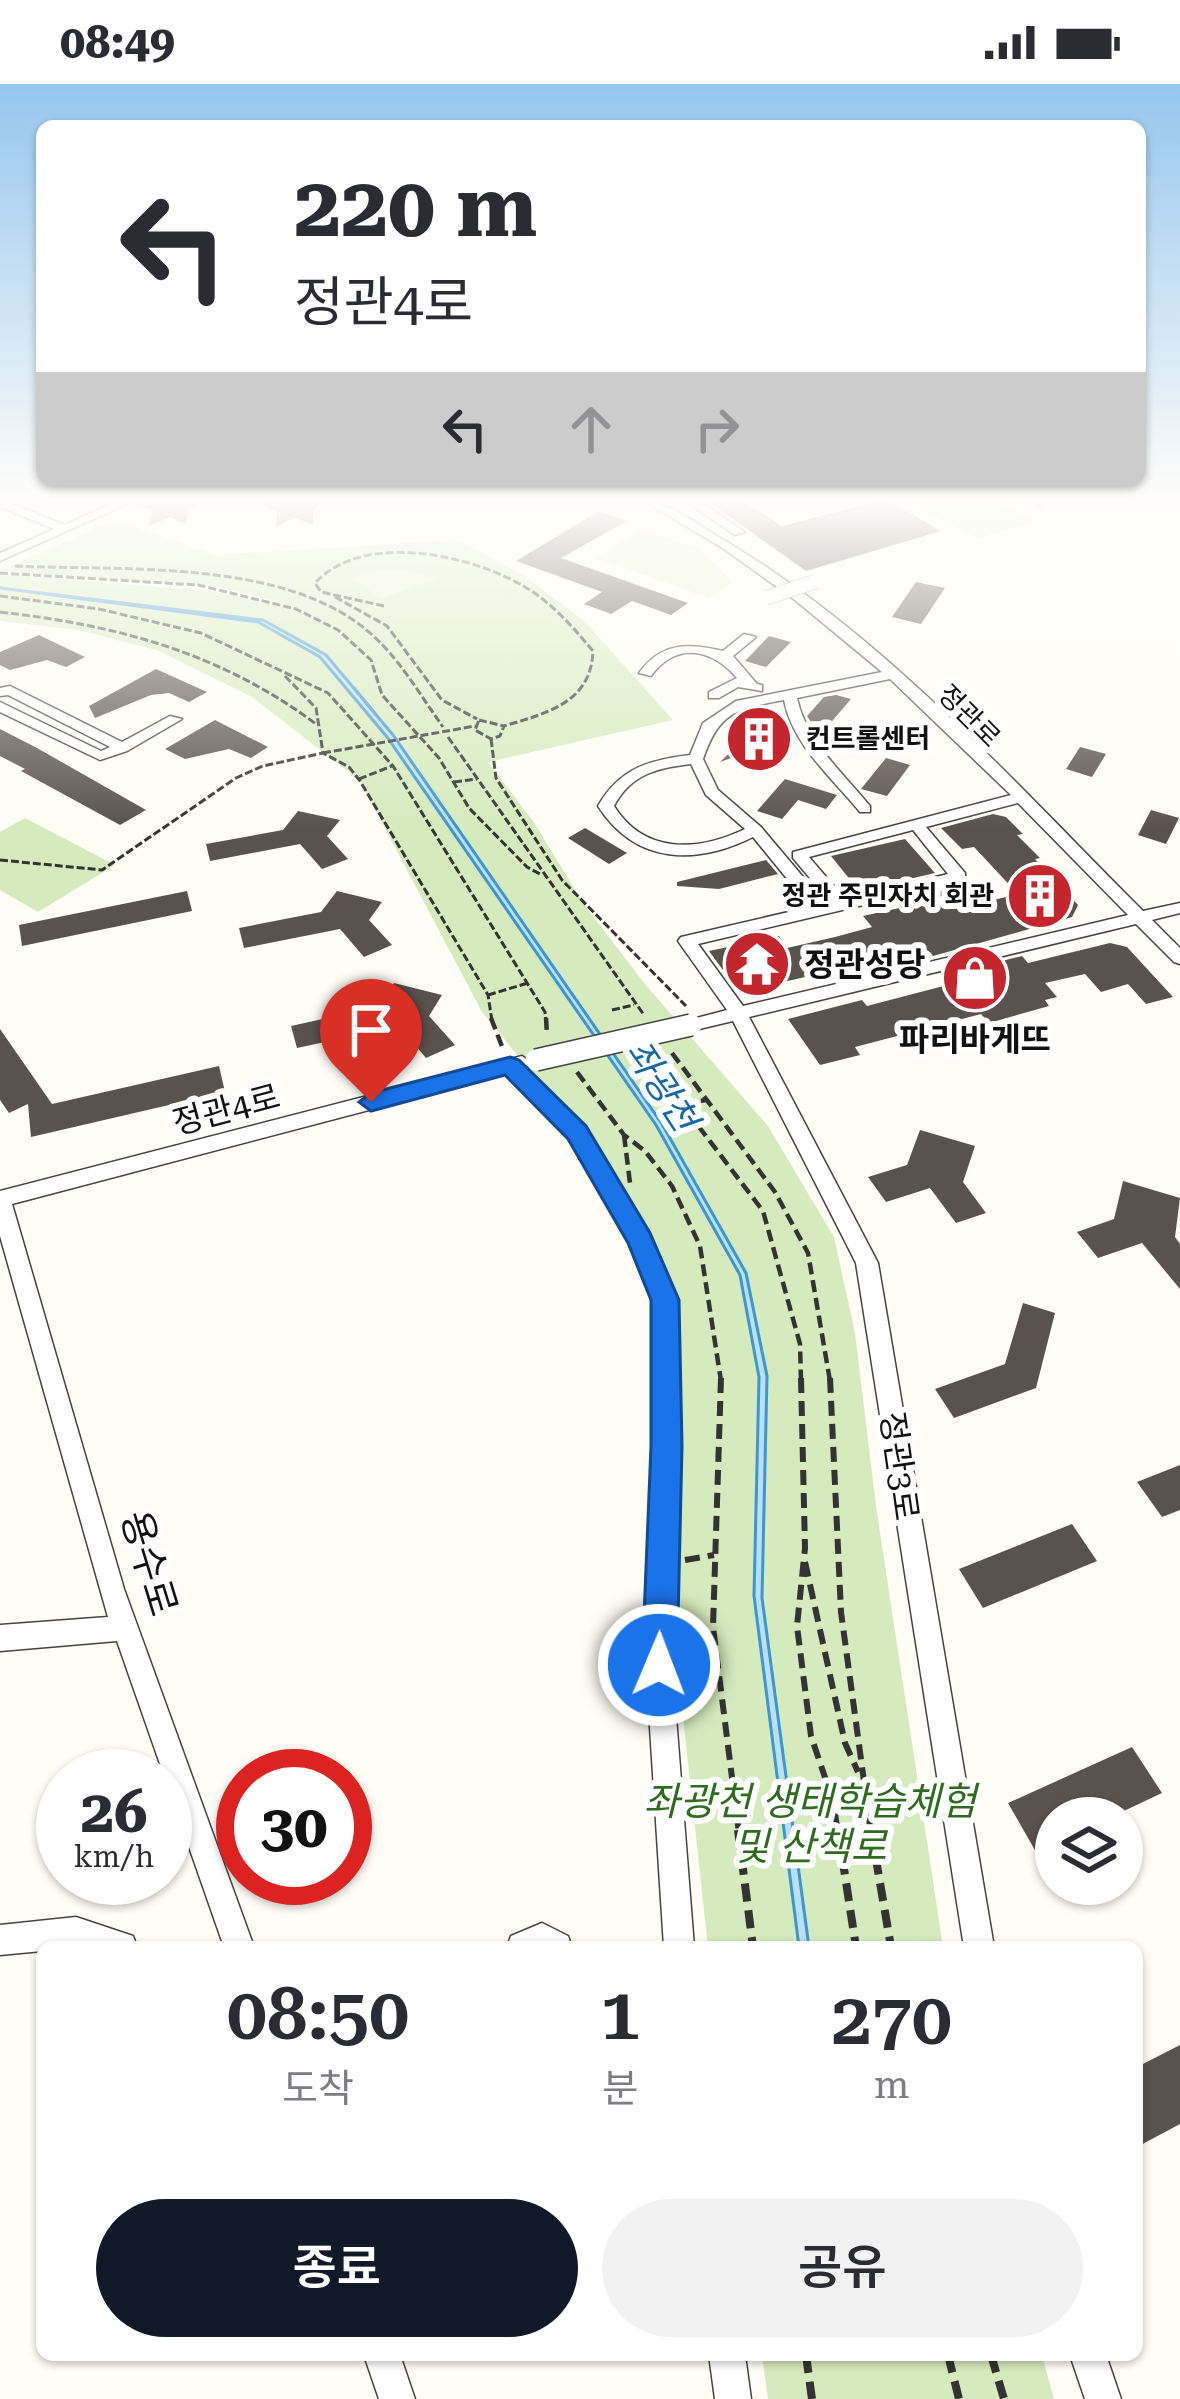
<!DOCTYPE html>
<html lang="ko">
<head>
<meta charset="utf-8">
<style>
	body { margin:0; font-family:"Roboto Serif","Noto Sans KR",serif; background:#f2f2f3; color:#2b2b33; height:100vh; display:flex; flex-direction:column; font-size:45px; white-space:nowrap }
	* { box-sizing:border-box; margin:0 }
	p { font-size:39px; color:#7c7c81 }
	.icon { flex:none; width:66px; height:66px; fill:none; stroke:currentColor; stroke-width:2; stroke-linecap:round; stroke-linejoin:round }
	.map { position:relative; flex:1; overflow:hidden }
	.side { position:absolute; left:36px; top:1857px; width:1107px; height:420px; display:flex; flex-direction:column; background:#fff; border-radius:18px; box-shadow:0 3px 9px #0004 }
	.side>* { flex:none }
	.guide { position:absolute; left:36px; top:36px; width:1110px; height:366px; border-radius:18px; box-shadow:0 3px 9px #0004; background:#fff; color:#2b2b33; overflow:hidden }
	.fabs { position:absolute; left:1035px; top:1713px; display:grid; gap:24px }
	.fabs a { display:grid; place-items:center; width:108px; height:108px; border-radius:50%; background:#fff; box-shadow:0 3px 9px #0004; font-size:60px }
	.speed { position:absolute; left:36px; top:1665px; display:flex; gap:24px; font-size:60px; font-weight:700; text-align:center }
	.speed>* { display:grid; place-content:center; width:156px; height:156px; border-radius:50%; background:#fff; box-shadow:0 3px 9px #0004; line-height:1 }
	.speed small { font-size:30px; font-weight:400 }
	.speed .limit { border:18px solid #d22; background:#fff; color:#111 }
	.pin { position:absolute; display:grid; place-items:center; width:102px; height:102px; color:#fff; margin:-123px -51px; border-radius:50% 50% 50% 0; rotate:-45deg; box-shadow:0 0 12px #0007 }
	.pin .icon { rotate:45deg }
	.me { position:absolute; width:132px; margin:-66px; rotate:1deg; stroke-linejoin:round; filter:drop-shadow(0 0 9px #0008) }
	.turn { display:flex; align-items:center; gap:42px; height:252px; padding:0 60px; font-size:54px }
	.turn .icon { width:156px; height:156px; stroke-width:2.5 }
	.turn b { display:block; font-size:84px; line-height:102px }
	.lanes { display:flex; align-items:center; height:114px; padding:0 60px; background:#0003; justify-content:center; gap:60px; direction:ltr }
	.lanes .off { opacity:.35 }
	.eta { display:flex; justify-content:space-evenly; align-items:center; height:204px; text-align:center }
	.eta b { font-size:72px; font-weight:600; line-height:84px }
	.primary-button { display:flex; gap:24px; margin-top:auto; padding:24px 60px }
	.primary-button a { flex:1; height:138px; border-radius:72px; background:#111827; color:#fff; font-size:48px; font-weight:600; line-height:138px; text-align:center }
	.primary-button a+a { background:#f2f2f3; color:#2b2b33 }
	.status { display:flex; justify-content:space-between; align-items:center; height:84px; padding:0 60px; background:#fff; direction:ltr }
	.status svg { height:33px; fill:currentColor }
	.map>svg:first-child { display:block }
	.green { fill:#d5ebbd }
	.pitch { fill:#e6f2cf }
	.water { fill:#b9e0f7; stroke:#3f96cf; stroke-width:3 }
	.lines { fill:none; stroke-linecap:round; stroke-linejoin:round }
	.stream { stroke:#3f96cf; stroke-width:3 }
	.building { fill:#5a524d }
	.minor-casing { stroke:#444; stroke-width:3 }
	.path-far3 { stroke:#333; stroke-width:3; stroke-dasharray:8 3; stroke-linecap:butt }
	.path-far2 { stroke:#333; stroke-width:4.5; stroke-dasharray:12 6; stroke-linecap:butt }
	.path-far1 { stroke:#333; stroke-width:6; stroke-dasharray:15 8; stroke-linecap:butt }
	.path { stroke:#333; stroke-width:8; stroke-dasharray:18 9; stroke-linecap:butt }
	.minor { fill:#fff; fill-rule:evenodd }
	.minor-bridge-far1-casing { stroke:#444; stroke-width:15; stroke-linecap:butt }
	.minor-bridge-casing { stroke:#444; stroke-width:24; stroke-linecap:butt }
	.path-bridge { stroke:#333; stroke-width:3; stroke-dasharray:8 3; stroke-linecap:butt }
	.minor-bridge-far1 { stroke:#fff; stroke-width:14 }
	.minor-bridge { stroke:#fff; stroke-width:21 }
	.route { fill:#1a73e8; stroke:#114b97; stroke-width:3 }
	.labels { text-anchor:middle; stroke-width:12; stroke-linejoin:round; paint-order:stroke }
	.far-street-label { font-size:27px; fill:#111; stroke:#fff }
	.far-poi-label { font-size:27px; font-weight:bold; fill:#111; stroke:#fff; text-anchor:start }
	.poi-label { font-size:33px; font-weight:bold; fill:#111; stroke:#fff; text-anchor:start }
	.street-label { font-size:33px; fill:#111; stroke:#fff }
	.water-label { font-size:36px; font-style:italic; fill:#1768a6; stroke:#fff }
	.near-street-label { font-size:39px; fill:#111; stroke:#fff }
	.near-park-label { font-size:39px; font-style:italic; fill:#2f6b1f; stroke:#fff }
</style>
</head>
<body>
<div class="status"><b>08:49</b><svg viewBox="0 0 49 12"><path d="M0 12V9h3v3zM5 12V6h3v6zM10 12V3h3v9zM15 12V0h3v12zM26 1h20v11H26zM47 4h2v5h-2z"/></svg></div>
<div class="map">
<svg width="1180" height="2315" viewBox="0 0 1180 2315">
	<rect width="100%" height="100%" fill="#fffdf5"/>
	<!-- green -->
	<g class="green">
		<path d="M909 419H1000L1036 437 978 455Z"/>
		<path d="M113 436 214 471 459 456 526 493 584 537 673 636 488 678 533 737 585 822 645 900 768 1042 834 1153 855 1249 876 1422 943 1863H708L683 1633 673 1226 613 1088 482 928 360 697 252 613 159 567 79 546 0 537V490L208 507 290 521 218 503 0 487Z"/>
		<path d="M25 734 115 781 38 828 0 806V748Z"/>
		<path d="M762 2271H1042L1054 2315H768Z"/>
	</g>
	<!-- pitch -->
	<g class="pitch">
		<path d="M642 446 699 465 733 498 709 514 594 474Z"/>
		<path d="M400 486 439 493 381 515 353 495 363 488Z"/>
	</g>
	<!-- water -->
	<path class="water" d="M0 504 263 536 326 571 393 651 662 1040 746 1189 767 1292 762 1514 809 1863H799L754 1512 759 1293 740 1191 656 1041 387 653 320 573 258 538Z"/>
	<g class="lines">
		<!-- stream -->
		<path class="stream" d="M354 604 376 631"/>
	</g>
	<!-- building -->
	<g class="building">
		<path d="M202 419 189 425 186 440 170 433 149 442 153 426 137 420Z"/>
		<path d="M258 419H324L313 425V441L294 434 276 443 277 428Z"/>
		<path d="M710 419H746L782 442 871 419H894L941 447 806 487Z"/>
		<path d="M599 427 627 437 561 474 688 519 671 531 632 517 611 530 584 520 602 508 516 477Z"/>
		<path d="M916 498 945 504 921 540 892 533Z"/>
		<path d="M39 551 85 573 66 583 47 576 10 586 0 581V568Z"/>
		<path d="M769 552 791 558 766 583 745 577Z"/>
		<path d="M156 585 207 608 189 618 169 609 151 611 95 634 89 622Z"/>
		<path d="M836 611 851 615 827 643 811 638 807 632 824 613Z"/>
		<path d="M215 636 268 663 251 674 229 665 185 675 165 665Z"/>
		<path d="M760 640H787L770 660 720 678Z"/>
		<path d="M0 645 37 664 146 726 120 741 21 687 25 685 0 672Z"/>
		<path d="M1080 663 1106 670 1092 693 1066 685Z"/>
		<path d="M886 674 910 681 887 712 861 705Z"/>
		<path d="M785 695 837 711 826 725 798 716 782 735 757 727Z"/>
		<path d="M1151 726 1179 734 1166 760 1138 751Z"/>
		<path d="M298 727 340 736 327 752 348 775 322 785 300 760 210 777 206 760 283 746Z"/>
		<path d="M993 730 1006 733 1023 750 1017 751 1040 774 1035 775 1078 821 1072 833 933 872 930 868 894 873 739 908 709 867 779 852 787 864 835 853 872 843 863 832 918 820 905 816 949 805 961 807 973 821 1018 810 974 763 962 765 941 744Z"/>
		<path d="M585 744 627 769 609 780 568 754Z"/>
		<path d="M905 755 935 789 866 805 856 803 831 772Z"/>
		<path d="M766 776 778 790 719 805 677 802V798Z"/>
		<path d="M187 807 192 827 22 862 19 841Z"/>
		<path d="M337 807 382 818 369 836 392 861 364 873 340 845 244 864 239 844 321 828Z"/>
		<path d="M1110 859 1127 863 1173 913 1146 920 1128 900 1101 908 1085 890 1045 899 1057 913 1045 916 1049 922 989 939 981 930 901 951 855 963 860 971 820 981 788 935 862 916 867 922 955 899 948 890 1022 872 1028 879Z"/>
		<path d="M394 899 442 911 429 932 455 961 426 974 399 942 297 964 291 942 377 923Z"/>
		<path d="M0 945 52 1020 219 982 225 1008 31 1053 28 1020 9 1029 0 1016Z"/>
		<path d="M920 1046 975 1062 963 1098 986 1129 956 1139 930 1104 886 1118 868 1093 907 1081Z"/>
		<path d="M1123 1097 1180 1114 1175 1153 1180 1160V1205L1142 1159 1098 1174 1077 1148 1114 1135Z"/>
		<path d="M1023 1219 1055 1229 1036 1304 954 1334 935 1305 1005 1280Z"/>
		<path d="M1180 1381V1426L1162 1433 1137 1398Z"/>
		<path d="M1072 1440 1097 1477 983 1524 959 1485Z"/>
		<path d="M1132 1663 1162 1709 1109 1734H1056V1759L1036 1768 1008 1719Z"/>
		<path d="M1180 1961V2040L1137 2063V1983Z"/>
	</g>
	<g class="lines">
		<!-- minor casing -->
		<g class="minor-casing">
			<g id="minor">
				<path d="M0 419H11L64 441 114 419H130L0 477V469L54 445 0 423Z"/>
				<path d="M647 419C671 419 692 437 712 449 878 545 1009 693 1143 827L1180 819V829L1152 836 1180 864V880L1174 878 1136 840 749 933 878 1179 994 1863H964L856 1179 733 937 691 947 682 941 685 937 727 926 678 857 681 853 810 823 753 753C695 782 635 780 598 722 620 684 649 676 690 671L703 639 736 617 882 588 795 516 724 465ZM890 595 1011 711 793 768V774L830 818 825 819 761 743 718 706 703 675C720 627 736 625 784 616 792 660 832 694 860 728H870V722C843 689 806 657 797 614ZM691 680 706 711 745 745C697 768 644 770 614 722 631 690 657 684 691 680ZM1018 719 1128 831 743 922 698 860 965 797V789L926 743ZM913 746 948 790 845 815 809 773Z"/>
				<path d="M688 419H702L745 448 735 451Z"/>
				<path d="M744 550 756 553 733 572 757 600 762 601V607L738 603 719 614H709V608L737 594C712 565 677 557 651 592L639 589C661 558 688 559 723 567Z"/>
				<path d="M10 602 122 658 170 632 182 635 127 667 100 676 0 628V618L101 667 110 663 8 611 0 612V604Z"/>
				<path d="M522 972 531 979 524 985 584 1044 647 1150 676 1215 679 1362 672 1581 694 1863H664L646 1581 655 1362 654 1215 630 1158 570 1054 506 990 12 1120 124 1505 254 1863H224L117 1557 0 1567V1541L108 1533 0 1152V1107Z"/>
				<path d="M76 1833 133 1852 137 1863H42V1867L0 1871V1841Z"/>
				<path d="M542 1839 568 1852 572 1863H507L511 1852Z"/>
				<path d="M364 2271H400L415 2315H379Z"/>
				<path d="M709 2271H745L751 2315H715Z"/>
				<path d="M1070 2271H1106L1121 2315H1085Z"/>
			</g>
		</g>
		<!-- path-far3 -->
		<g class="path-far3">
			<path d="M1034 419 1044 424"/>
			<path d="M15 482C121 487 285 474 370 549 400 575 420 611 443 643"/>
			<path d="M0 489 198 501 296 525 338 546 371 576 382 611 439 674 469 724 527 783 540 790"/>
			<path d="M0 512 99 525 201 549 328 609 393 682 545 928 546 937"/>
			<path d="M335 513 387 542 442 616 477 635"/>
			<path d="M384 522 321 508 315 499C363 447 470 470 525 503 552 519 573 543 593 567 591 619 547 629 504 642"/>
			<path d="M0 528C117 541 221 569 316 640"/>
			<path d="M285 592 316 624 323 669"/>
			<path d="M479 636 504 642 500 652 491 655 475 646Z"/>
			<path d="M448 653 644 931"/>
			<path d="M491 655 496 694 562 796 686 922"/>
			<path d="M359 695 392 682"/>
			<path d="M454 698 477 695"/>
			<path d="M0 776 102 786 236 694 263 682 323 669 349 683 360 697 488 911 492 937"/>
			<path d="M488 911 528 899"/>
			<path d="M612 926 634 921"/>
		</g>
		<!-- path-far2 -->
		<g class="path-far2">
			<path d="M491 934 503 965"/>
			<path d="M546 934 547 951"/>
			<path d="M672 969 775 1108 808 1169 830 1297"/>
			<path d="M655 985 763 1127 800 1260 801 1297"/>
			<path d="M577 988 624 1051 645 1067 672 1102 700 1162 721 1297"/>
			<path d="M683 1019 707 1016"/>
			<path d="M624 1051 630 1099"/>
		</g>
		<!-- path-far1 -->
		<g class="path-far1">
			<path d="M721 1294 713 1543 739 1749"/>
			<path d="M801 1294 805 1464 797 1542 811 1652 833 1717 838 1749"/>
			<path d="M830 1294 841 1528 871 1749"/>
			<path d="M685 1476 714 1471"/>
			<path d="M805 1478 845 1659 858 1688"/>
		</g>
		<!-- path -->
		<g class="path">
			<path d="M738 1746 753 1863"/>
			<path d="M838 1746 856 1863"/>
			<path d="M871 1746 891 1863"/>
			<path d="M806 2271 812 2315"/>
			<path d="M948 2271 959 2315"/>
			<path d="M991 2271 1004 2315"/>
		</g>
		<!-- minor -->
		<use href="#minor" class="minor"/>
		<!-- minor-bridge-far1 casing -->
		<g class="minor-bridge-far1-casing">
			<path id="minor-bridge-far1" d="M766 514 817 497"/>
		</g>
		<!-- minor-bridge casing -->
		<g class="minor-bridge-casing">
			<path id="minor-bridge" d="M536 976 691 941"/>
		</g>
		<!-- path-bridge -->
		<path class="path-bridge" d="M323 669 475 642"/>
		<!-- minor-bridge-far1 -->
		<use href="#minor-bridge-far1" class="minor-bridge-far1"/>
		<!-- minor-bridge -->
		<use href="#minor-bridge" class="minor-bridge"/>
	</g>
	<!-- sky -->
	<linearGradient id="sky" x2="0" y2="1"><stop stop-color="#95c6ee"/><stop offset="0.56" stop-color="#fffefa"/><stop offset="1" stop-color="#fffefa" stop-opacity="0"/></linearGradient>
	<rect width="1180" height="743" fill="url(#sky)"/>
	<!-- route -->
	<path class="route" d="M510 973 519 976 586 1042 650 1149 679 1216 682 1362 677 1581 672 1593 659 1598 647 1593 642 1581 651 1362V1216L628 1159 568 1055 505 991 371 1027 359 1018 371 1009Z"/>
	<!-- icons -->
	<defs>
		<g id="building-disc" transform="scale(3.45)"><circle r="9.5" fill="#c4262e" stroke="#fff"/><path d="M-4-6H4V6H1V3H-1V6H-4ZM-2.5-4.3h1.7v1.8h-1.7ZM.8-4.3h1.7v1.8H.8ZM-2.5-1h1.7V.8h-1.7ZM.8-1h1.7V.8H.8Z" fill="#fff"/></g>
		<g id="temple-disc" transform="scale(3.45)"><circle r="9.5" fill="#c4262e" stroke="#fff"/><path d="M0-6L5-2H3V0L6.5 2.5H4V6H1.5V3h-3V6H-4V2.5H-6.5L-3 0V-2H-5Z" fill="#fff"/></g>
		<g id="shop-disc" transform="scale(3.45)"><circle r="9.5" fill="#c4262e" stroke="#fff"/><path d="M-5-2.5h2.3a2.7 3.5 0 0 1 5.4 0H5L5.5 6h-11ZM-1.5-2.5h3a1.5 2.3 0 0 0-3 0Z" fill="#fff"/></g>
	</defs>
	<g fill-rule="evenodd">
		<use href="#building-disc" x="759" y="655"/>
		<use href="#building-disc" x="1040" y="812"/>
		<use href="#temple-disc" x="757" y="880"/>
		<use href="#shop-disc" x="975" y="894"/>
	</g>
	<g class="labels">
		<!-- far-street labels -->
		<g class="far-street-label">
			<text transform="translate(969 632) rotate(45)" y="9">정관로</text>
		</g>
		<!-- far-poi labels -->
		<g class="far-poi-label">
			<text x="806" y="664">컨트롤센터</text>
			<text x="994" y="821" text-anchor="end">정관 주민자치 회관</text>
		</g>
		<!-- poi labels -->
		<g class="poi-label">
			<text x="804" y="892">정관성당</text>
			<text x="975" y="967" text-anchor="middle">파리바게뜨</text>
		</g>
		<!-- street labels -->
		<g class="street-label">
			<text transform="translate(226 1025) rotate(-15)" y="12">정관4로</text>
			<text transform="translate(900 1382) rotate(82)" y="12">정관3로</text>
		</g>
		<!-- water labels -->
		<g class="water-label">
			<text transform="translate(662 1001) rotate(57)" y="13">좌광천</text>
		</g>
		<!-- near-street labels -->
		<g class="near-street-label">
			<text transform="translate(150 1479) rotate(73)" y="14">용수로</text>
		</g>
		<!-- near-park labels -->
		<g class="near-park-label">
			<text x="810" y="1731">좌광천 생태학습체험<tspan x="810" dy="45">및 산책로</tspan></text>
		</g>
	</g>
</svg>
<div class="fabs">
<a><svg class="icon" aria-label="layers" viewBox="0 0 24 24"><path d="M12 4l9 5-9 5-9-5zM3 14l9 5 9-5"/></svg></a>
</div>
<div class="speed"><div>26<small>km/h</small></div><div class="limit">30</div></div>
<div class="pin" style="left:371px;top:1018px;background:#d93025"><svg class="icon" aria-label="arrive" viewBox="0 0 24 24"><path d="M6 21V4h12l-3 4 3 4H6"/></svg></div>
<svg class="me" style="left:659px;top:1581px" viewBox="-20 -20 40 40"><circle r="17" fill="#1a73e8" stroke="#fff" stroke-width="3"/><path d="M0-11L8 9 0 5-8 9z" fill="#fff"/></svg>
<div class="guide">
<div class="turn"><svg class="icon" aria-label="left" viewBox="0 0 24 24"><path d="M17 20v-9H6M10 6l-5 5 5 5"/></svg><div><b>220 m</b>정관4로</div></div>
<div class="lanes"><svg class="icon" aria-label="left" viewBox="0 0 24 24"><path d="M17 20v-9H6M10 6l-5 5 5 5"/></svg><svg class="icon off" aria-label="ahead" viewBox="0 0 24 24"><path d="M12 20V5M6 11l6-6 6 6"/></svg><svg class="icon off" aria-label="right" viewBox="0 0 24 24"><path d="M7 20v-9h11M14 6l5 5-5 5"/></svg></div>
</div>
<section class="side">
<div class="eta">
<div><b>08:50</b><p>도착</p></div>
<div><b>1</b><p>분</p></div>
<div><b>270</b><p>m</p></div>
</div>
<div class="primary-button"><a>종료</a><a>공유</a></div>
</section>
</div>
</body>
</html>
